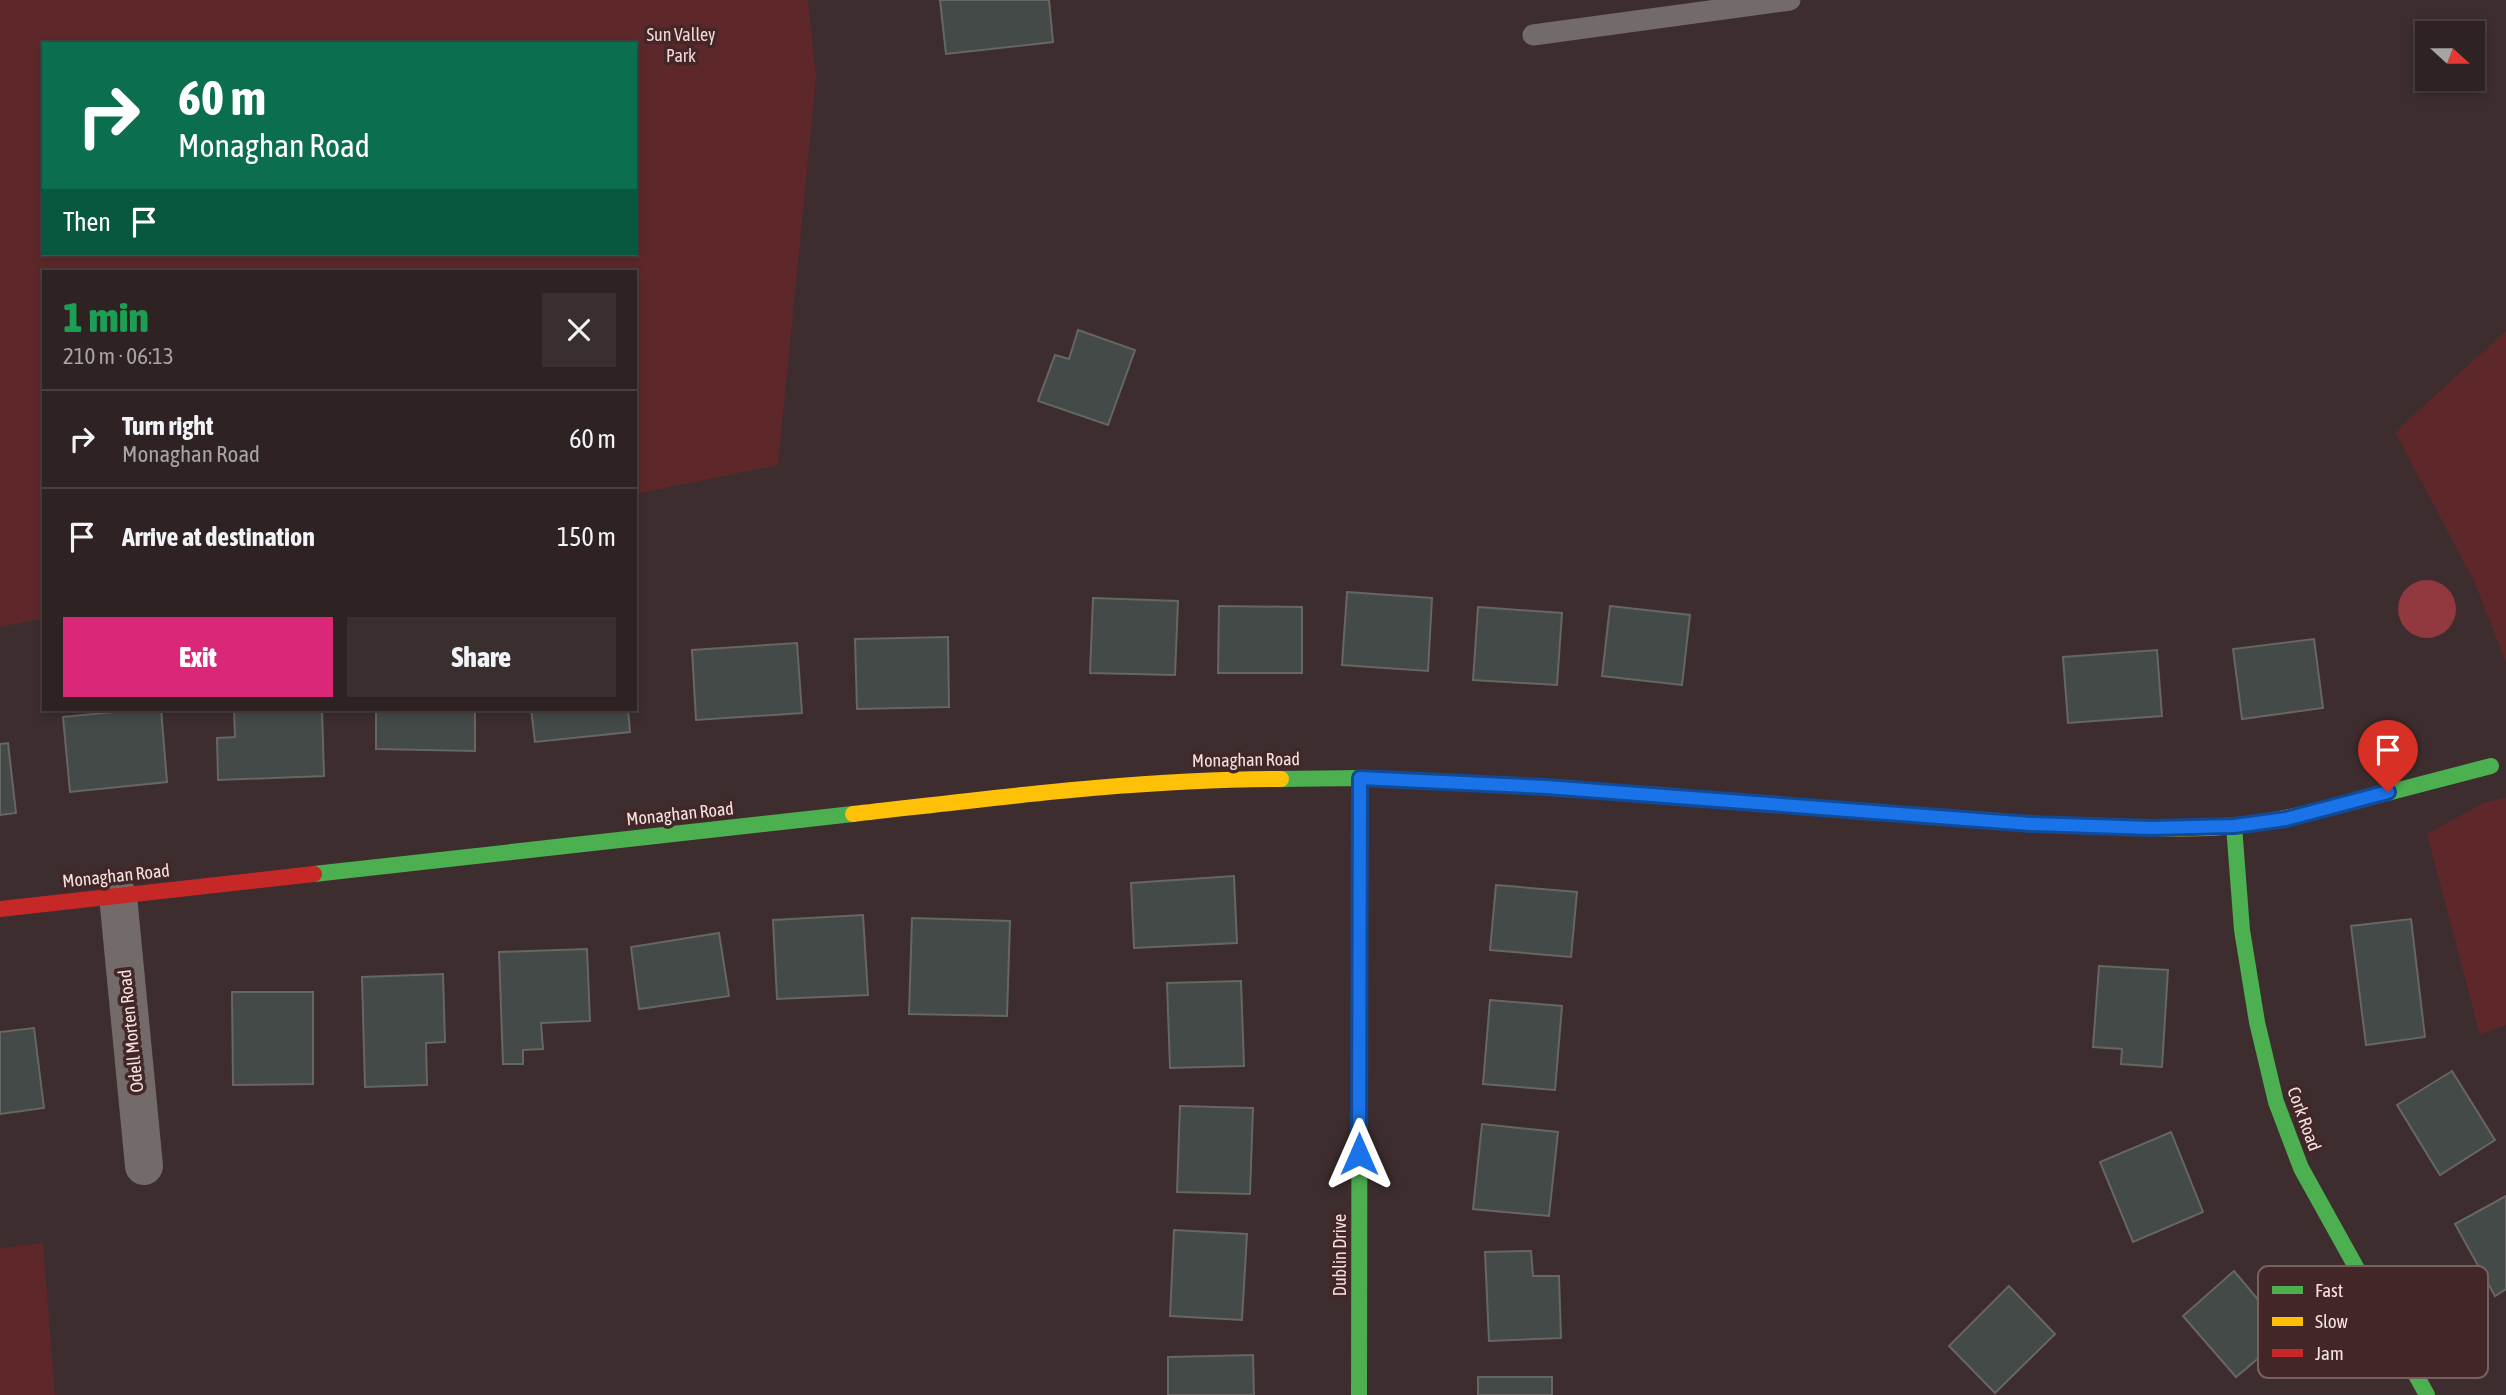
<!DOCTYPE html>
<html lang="en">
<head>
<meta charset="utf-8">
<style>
	body { margin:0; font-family:"Asap Condensed",sans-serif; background:#3a2f2f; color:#f1f3f6; height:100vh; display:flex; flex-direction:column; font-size:26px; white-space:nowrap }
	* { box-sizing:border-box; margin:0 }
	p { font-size:23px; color:#a7a4a5 }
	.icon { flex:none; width:38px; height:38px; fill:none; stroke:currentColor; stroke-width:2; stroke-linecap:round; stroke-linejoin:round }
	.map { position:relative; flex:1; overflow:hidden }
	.sheet { position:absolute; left:42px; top:270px; width:595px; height:441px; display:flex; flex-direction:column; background:#2e2222; border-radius:0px; box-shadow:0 4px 10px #0003,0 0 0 2px #493f40 }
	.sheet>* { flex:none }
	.guide { position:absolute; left:42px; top:42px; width:595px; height:214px; border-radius:0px; box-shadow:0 4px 10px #0003,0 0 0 2px #493f40; background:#0b6e4f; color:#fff; overflow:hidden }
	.needle { width:46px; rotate:111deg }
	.fabs { position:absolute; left:2415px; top:21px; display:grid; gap:14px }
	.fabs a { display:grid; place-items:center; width:70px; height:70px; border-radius:0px; background:#2e2222; box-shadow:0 4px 10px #0003,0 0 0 2px #493f40; font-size:35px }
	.pin { position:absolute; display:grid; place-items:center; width:60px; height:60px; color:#fff; margin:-72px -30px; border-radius:50% 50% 50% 0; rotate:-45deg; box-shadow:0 0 7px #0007 }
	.pin .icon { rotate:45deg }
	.me { position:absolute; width:77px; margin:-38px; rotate:0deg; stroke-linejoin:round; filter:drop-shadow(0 0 5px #0008) }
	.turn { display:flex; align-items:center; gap:24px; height:147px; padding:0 21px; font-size:32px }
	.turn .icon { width:91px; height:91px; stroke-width:2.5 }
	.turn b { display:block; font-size:49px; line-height:60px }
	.then { display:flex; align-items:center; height:66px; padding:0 21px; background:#0003; gap:14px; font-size:26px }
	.round { display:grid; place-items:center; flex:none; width:74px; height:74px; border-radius:0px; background:#3a2f2f }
	.overview { display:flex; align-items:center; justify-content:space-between; height:119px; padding:0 21px }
	h1 { font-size:42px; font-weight:800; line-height:52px; color:#1e9e55 }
	.primary-button { display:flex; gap:14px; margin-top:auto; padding:14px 21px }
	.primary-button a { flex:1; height:80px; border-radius:0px; background:#db2777; color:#fff; font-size:28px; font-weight:800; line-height:80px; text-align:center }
	.primary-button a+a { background:#3a2f2f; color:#f1f3f6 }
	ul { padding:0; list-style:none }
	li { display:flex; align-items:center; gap:21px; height:98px; padding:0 21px; border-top:2px solid #493f40 }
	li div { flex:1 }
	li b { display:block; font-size:26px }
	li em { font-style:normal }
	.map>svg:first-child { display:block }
	.green { fill:#5e282b; fill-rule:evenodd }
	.water { fill:#91393e }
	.building { fill:#434a48; stroke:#666664; stroke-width:2 }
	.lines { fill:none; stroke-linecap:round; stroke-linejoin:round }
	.lane { stroke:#736a6a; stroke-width:21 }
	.street { stroke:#736a6a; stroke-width:38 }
	.fast { stroke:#4caf50; stroke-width:16 }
	.slow { stroke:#ffc107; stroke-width:16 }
	.jam { stroke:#c62828; stroke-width:16 }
	.route-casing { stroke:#114b97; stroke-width:18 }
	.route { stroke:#1a73e8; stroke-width:12 }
	.labels { text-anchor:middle; stroke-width:7; stroke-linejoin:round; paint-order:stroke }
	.park-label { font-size:18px; fill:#f4d8d7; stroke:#432728 }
	.street-label { font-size:18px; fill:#f5e2e1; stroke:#432728 }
	.key { fill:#432728; stroke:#785f60; stroke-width:2 }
	.key-label { font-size:19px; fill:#f5e2e1 }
</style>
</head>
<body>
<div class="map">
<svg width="2506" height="1395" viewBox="0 0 2506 1395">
	<rect width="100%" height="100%" fill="#3d2d2e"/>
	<!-- green -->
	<g class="green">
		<path d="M0 0H808L816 78 778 465 635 494V271H44V618L0 627ZM44 44H635V254H44Z"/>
		<path d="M2506 331V662L2474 581 2395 432Z"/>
		<path d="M2506 798V1025L2480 1035 2427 834 2485 802Z"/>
		<path d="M43 1243 55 1395H0V1248Z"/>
	</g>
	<!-- water -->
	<circle class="water" cx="2427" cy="609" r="29"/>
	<!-- building -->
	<g class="building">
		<path d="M940 0H1049L1053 42 946 54Z"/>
		<path d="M1078 330 1135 350 1108 425 1038 401 1055 355 1069 359Z"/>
		<path d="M1347 592 1432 598 1428 671 1342 665Z"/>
		<path d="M1093 598 1178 601 1175 675 1090 673Z"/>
		<path d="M1219 606 1302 607V673H1218Z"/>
		<path d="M1610 606 1690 615 1682 685 1602 676Z"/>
		<path d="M1478 607 1562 613 1557 685 1473 680Z"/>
		<path d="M948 637 949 707 857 709 855 639Z"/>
		<path d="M2314 639 2323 708 2242 719 2233 649Z"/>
		<path d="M797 643 802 713 696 720 692 650Z"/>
		<path d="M2157 650 2162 716 2068 723 2063 657Z"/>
		<path d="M145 709H161L167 782 70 792 63 717Z"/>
		<path d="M234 709H322L324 776 218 780 217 738 235 737Z"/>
		<path d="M376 709H475V751L376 749Z"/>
		<path d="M531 709H628L630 732 535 742Z"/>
		<path d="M8 743 16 813 0 815V744Z"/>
		<path d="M1234 876 1237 943 1134 948 1131 883Z"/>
		<path d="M1496 885 1577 892 1571 957 1490 950Z"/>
		<path d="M863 915 868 995 777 999 773 920Z"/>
		<path d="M912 918 1010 921 1007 1016 909 1014Z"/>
		<path d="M2411 919 2425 1037 2366 1045 2351 926Z"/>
		<path d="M719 933 729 996 639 1009 631 947Z"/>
		<path d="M587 949 590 1021 541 1023 543 1049 523 1050V1064H503L499 952Z"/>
		<path d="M2099 966 2168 970 2162 1067 2121 1064 2122 1049 2093 1047Z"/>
		<path d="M443 974 445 1042 426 1043 427 1085 365 1087 362 977Z"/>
		<path d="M1241 981 1244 1066 1170 1068 1167 983Z"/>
		<path d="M232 992H313V1084L233 1085Z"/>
		<path d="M1490 1000 1562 1006 1555 1090 1483 1084Z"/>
		<path d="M34 1028 44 1108 0 1114V1032Z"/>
		<path d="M2452 1071 2495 1140 2440 1175 2397 1105Z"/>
		<path d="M1180 1106 1253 1108 1250 1194 1177 1192Z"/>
		<path d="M1482 1124 1558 1132 1549 1216 1473 1209Z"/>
		<path d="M2171 1132 2203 1212 2133 1242 2100 1162Z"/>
		<path d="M2506 1196V1289L2495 1296 2455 1224Z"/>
		<path d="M1174 1230 1247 1234 1242 1320 1170 1316Z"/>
		<path d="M1531 1251 1533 1276H1559L1561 1338 1489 1341 1485 1252Z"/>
		<path d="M2234 1271 2287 1334 2236 1377 2183 1316Z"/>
		<path d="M2009 1286 2055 1334 1995 1393 1949 1346Z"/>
		<path d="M1253 1355 1254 1395H1168V1357Z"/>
		<rect x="1478" y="1377" width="74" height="18"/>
	</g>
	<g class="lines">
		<!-- lane -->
		<path class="lane" d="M1533 35 1790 0"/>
		<!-- street -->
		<path class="street" d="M118 896 144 1166"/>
		<!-- fast -->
		<g class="fast">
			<path d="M1281 779 1360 778 1546 787 2031 824 2081 826"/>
			<path d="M2341 805 2491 766"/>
			<path d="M2234 826 2242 930 2257 1022 2276 1102 2301 1168 2427 1395"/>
			<path d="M314 874 853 814"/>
			<path d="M1359 1395 1360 778"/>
		</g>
		<!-- slow -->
		<g class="slow">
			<path d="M853 814C995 798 1137 779 1281 779"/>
			<path d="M2081 826C2132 827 2185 831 2236 826 2272 822 2306 814 2341 805"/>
		</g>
		<!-- jam -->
		<path class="jam" d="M0 909 314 874"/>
	</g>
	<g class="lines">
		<!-- route casing -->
		<g class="route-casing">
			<path id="route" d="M1359 1154 1360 778 1546 787 2031 824 2151 828 2234 826 2286 819 2388 792"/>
		</g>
		<!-- route -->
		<use href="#route" class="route"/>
	</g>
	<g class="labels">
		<!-- park labels -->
		<g class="park-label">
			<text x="681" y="41">Sun Valley<tspan x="681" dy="21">Park</tspan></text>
		</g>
		<!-- street labels -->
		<g class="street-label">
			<text transform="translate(1246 760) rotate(-1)" y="6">Monaghan Road</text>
			<text transform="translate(680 814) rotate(-6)" y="6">Monaghan Road</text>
			<text transform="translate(116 876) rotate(-6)" y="6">Monaghan Road</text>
			<text transform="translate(131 1031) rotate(-96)" y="6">Odell Morten Road</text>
			<text transform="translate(2304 1119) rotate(70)" y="6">Cork Road</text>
			<text transform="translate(1340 1255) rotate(-90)" y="6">Dublin Drive</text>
		</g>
	</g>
	<!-- legend -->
	<rect x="2258" y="1266" width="230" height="112" rx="10" class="key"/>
	<rect x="2272" y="1286" width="31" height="8" fill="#4caf50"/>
	<rect x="2272" y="1317" width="31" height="9" fill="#ffc107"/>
	<rect x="2272" y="1349" width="31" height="8" fill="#c62828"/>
	<g class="key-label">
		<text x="2315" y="1297">Fast</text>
		<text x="2315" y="1328">Slow</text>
		<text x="2315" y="1360">Jam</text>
	</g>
</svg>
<div class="fabs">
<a><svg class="needle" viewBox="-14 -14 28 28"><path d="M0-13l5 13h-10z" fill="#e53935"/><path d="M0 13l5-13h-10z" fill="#a7a4a5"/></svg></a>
</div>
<div class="pin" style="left:2388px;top:792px;background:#d93025"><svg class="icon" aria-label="arrive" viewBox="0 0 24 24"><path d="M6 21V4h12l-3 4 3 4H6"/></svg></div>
<svg class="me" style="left:1359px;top:1154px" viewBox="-20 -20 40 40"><path d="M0-17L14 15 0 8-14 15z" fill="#1a73e8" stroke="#fff" stroke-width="4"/></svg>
<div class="guide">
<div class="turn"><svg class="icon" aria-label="right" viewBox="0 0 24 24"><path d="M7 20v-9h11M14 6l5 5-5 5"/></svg><div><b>60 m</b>Monaghan Road</div></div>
<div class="then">Then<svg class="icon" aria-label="arrive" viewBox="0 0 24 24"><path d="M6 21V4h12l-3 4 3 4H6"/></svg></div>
</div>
<section class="sheet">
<div class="overview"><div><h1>1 min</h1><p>210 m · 06:13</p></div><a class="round"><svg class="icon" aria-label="close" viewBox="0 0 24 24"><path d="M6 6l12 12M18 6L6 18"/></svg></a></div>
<ul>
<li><svg class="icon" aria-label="right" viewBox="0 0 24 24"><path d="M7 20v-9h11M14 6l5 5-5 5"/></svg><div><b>Turn right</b><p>Monaghan Road</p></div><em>60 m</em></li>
<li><svg class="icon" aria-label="arrive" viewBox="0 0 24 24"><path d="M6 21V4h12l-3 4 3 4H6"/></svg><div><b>Arrive at destination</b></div><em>150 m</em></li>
</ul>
<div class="primary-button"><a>Exit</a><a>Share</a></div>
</section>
</div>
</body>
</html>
